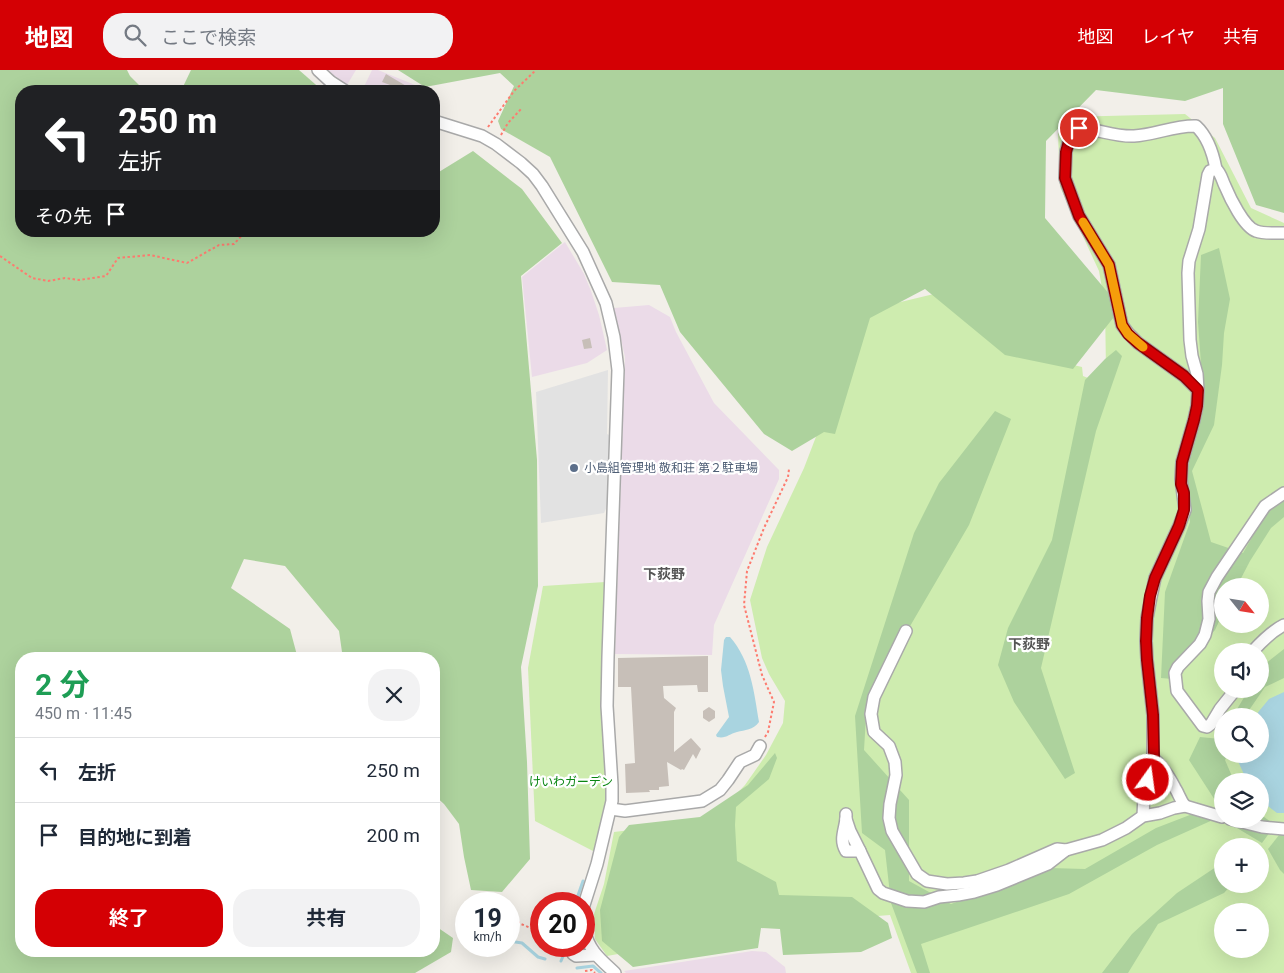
<!DOCTYPE html>
<html lang="ja">
<head>
<meta charset="utf-8">
<style>
	body { margin:0; font-family:Roboto,"Noto Sans JP",sans-serif; background:#f2f2f3; color:#1f2937; height:100vh; display:flex; flex-direction:column; font-size:19px; white-space:nowrap }
	* { box-sizing:border-box; margin:0 }
	p { font-size:16px; color:#747a83 }
	.icon { flex:none; width:28px; height:28px; fill:none; stroke:currentColor; stroke-width:2; stroke-linecap:round; stroke-linejoin:round }
	.map { position:relative; flex:1; overflow:hidden }
	.details { position:absolute; left:15px; top:582px; width:425px; height:305px; display:flex; flex-direction:column; background:#fff; border-radius:20px; box-shadow:0 5px 20px #0002 }
	.details>* { flex:none }
	.top-card { position:absolute; left:15px; top:15px; width:425px; height:152px; border-radius:20px; box-shadow:0 5px 20px #0002; background:#202124; color:#fff; overflow:hidden }
	.needle { width:32px; rotate:120deg }
	.tools { position:absolute; left:1214px; top:508px; display:grid; gap:10px }
	.tools a { display:grid; place-items:center; width:55px; height:55px; border-radius:50%; background:#fff; box-shadow:0 5px 20px #0002; font-size:25px }
	.speed { position:absolute; left:455px; top:822px; display:flex; gap:10px; font-size:25px; font-weight:700; text-align:center }
	.speed>* { display:grid; place-content:center; width:65px; height:65px; border-radius:50%; background:#fff; box-shadow:0 5px 20px #0002; line-height:1 }
	.speed small { font-size:12px; font-weight:400 }
	.speed .limit { border:8px solid #d22; background:#fff; color:#111 }
	.pin { position:absolute; display:grid; place-items:center; width:42px; height:42px; color:#fff; margin:-21px; border:2px solid #fff; border-radius:50%; box-shadow:0 1px 5px #0007 }
	.me { position:absolute; width:55px; margin:-28px; rotate:14deg; stroke-linejoin:round; filter:drop-shadow(0 0 4px #0008) }
	.turn { display:flex; align-items:center; gap:18px; height:105px; padding:0 20px; font-size:22px }
	.turn .icon { width:65px; height:65px; stroke-width:2.5 }
	.turn b { display:block; font-size:35px; line-height:42px }
	.then { display:flex; align-items:center; height:48px; padding:0 20px; background:#0003; gap:10px; font-size:19px }
	.round { display:grid; place-items:center; flex:none; width:52px; height:52px; border-radius:20px; background:#f2f2f3 }
	.headline { display:flex; align-items:center; justify-content:space-between; height:85px; padding:0 20px }
	h1 { font-size:30px; font-weight:700; line-height:38px; color:#1e9e55 }
	.action { display:flex; gap:10px; margin-top:auto; padding:10px 20px }
	.action a { flex:1; height:58px; border-radius:20px; background:#d40004; color:#fff; font-size:20px; font-weight:700; line-height:58px; text-align:center }
	.action a+a { background:#f2f2f3; color:#1f2937 }
	ul { padding:0; list-style:none }
	li { display:flex; align-items:center; gap:15px; height:65px; padding:0 20px; border-top:1px solid #e0e1e3 }
	li div { flex:1 }
	li b { display:block; font-size:19px }
	li em { font-style:normal }
	header { display:flex; align-items:center; gap:30px; box-sizing:border-box; height:70px; padding:0 25px; background:#d40004; color:#fff }
	header strong { font-size:24px }
	nav { display:flex; gap:28px; margin-inline-start:auto; font-size:18px }
	.search { width:350px; height:45px; background:#f2f2f3; display:flex; align-items:center; gap:12px; box-sizing:border-box; padding:0 18px; border-radius:20px; color:#747a83; font-size:19px }
	.map>svg:first-child { display:block }
	.industrial { fill:#ebdbe8 }
	.grass { fill:#ceecaf; fill-rule:evenodd }
	.forest { fill:#add29d }
	.parking { fill:#e2e2e2 }
	.water { fill:#a9d4e0 }
	.lines { fill:none; stroke-linecap:round; stroke-linejoin:round }
	.stream { stroke:#a9d4e0; stroke-width:3 }
	.building { fill:#c7bfb8 }
	.minor-casing { stroke:#a9a9a9; stroke-width:14 }
	.path { stroke:#fd7b6f; stroke-width:2; stroke-dasharray:2.5 2.5; stroke-linecap:butt }
	.minor { stroke:#fff; stroke-width:11 }
	.route-casing { stroke:#8a0003; stroke-width:12 }
	.route { stroke:#d40004; stroke-width:9 }
	.slow { stroke:#f59e0b; stroke-width:9 }
	.service-dot { fill:#5c6f8a; stroke:#fff; stroke-width:2 }
	.labels { text-anchor:middle; stroke-width:4.5; stroke-linejoin:round; paint-order:stroke }
	.service-label { font-size:12px; fill:#4e5e75; stroke:#fff; text-anchor:start }
	.park-label { font-size:12px; fill:#098612; stroke:#fff }
	.neighbourhood-label { font-size:14px; font-weight:bold; fill:#555; stroke:#fff }
</style>
</head>
<body>
<header>
<strong>地図</strong>
<div class="search"><svg class="icon" aria-label="search" viewBox="0 0 24 24"><circle cx="10" cy="10" r="6"/><path d="M15 15l6 6"/></svg>ここで検索</div>
<nav><a>地図</a><a>レイヤ</a><a>共有</a></nav>
</header>
<div class="map">
<svg width="1284" height="903" viewBox="0 0 1284 903">
	<rect width="100%" height="100%" fill="#f2efe9"/>
	<!-- industrial -->
	<g class="industrial">
		<path d="M327 0H356L347 15 339 10Z"/>
		<path d="M372 0H378L425 19 424 21H362Z"/>
		<path d="M565 172 584 204 591 221 599 245 607 280 587 293 532 307 522 207Z"/>
		<path d="M649 235 670 247 676 262 714 333 779 400V409L714 555 712 585 615 584 625 287 614 238Z"/>
		<path d="M752 881 766 882 785 897 786 903H626L624 901Z"/>
	</g>
	<!-- grass -->
	<g class="grass">
		<path d="M1185 44 1215 68 1251 138 1284 153V903H911L890 845 752 856 690 871 607 886 595 869 594 844 604 814 614 762 697 752 721 740 745 715 766 685 783 653 785 631 769 604 762 588 750 530 767 477 804 398 837 312 859 242 938 223 1019 282 1082 297 1083 306 1098 312 1106 301 1105 235 1099 201 1060 117 1058 64 1066 47ZM1222 516H1260V554H1222ZM1222 581H1260V619H1222ZM1222 646H1260V684H1222ZM1222 711H1260V749H1222ZM1222 776H1260V814H1222ZM1222 841H1260V879H1222Z"/>
		<path d="M605 512 609 723 597 780 593 781 535 751 528 598 543 516Z"/>
	</g>
	<!-- forest -->
	<g class="forest">
		<path d="M0 0H127L130 6 145 21H21V161H434V105L473 81 522 119 562 173 521 206 537 390 538 516 521 597 527 692 530 789 502 822 471 820 464 787 459 754 444 734 434 725V589H343L339 561 285 496 244 489 231 518 290 559 298 589H21V881H434V855L453 868 451 882 415 903H0Z"/>
		<path d="M191 0H299L323 21H181Z"/>
		<path d="M398 0H1284V143L1256 135 1223 54V18L1185 31 1096 20 1046 71 1045 148 1121 238 1073 299 1005 285 925 219 870 248 835 364 824 362 792 381 764 364 680 262 660 215 612 212 550 87 501 59 498 51 514 16 500 3 425 17Z"/>
		<path d="M1219 178 1230 229 1224 263 1222 295 1214 355 1192 401 1211 472 1243 483 1266 443 1284 431V447L1271 458 1250 491 1237 516H1222V545L1215 560 1172 609 1161 608 1165 522 1190 452 1186 402 1204 336 1198 252 1201 185Z"/>
		<path d="M1116 280 1122 286 1096 361 1041 598 1075 703 1065 709 1014 632 998 595 1008 558 1052 470 1085 310 1105 289Z"/>
		<path d="M995 341 1011 349 969 455 867 630 864 680 909 730V811L951 834 1050 798 1085 799 1156 758 1208 738 1215 749 1157 775 1069 824 921 874 930 903H917L891 833 885 780 862 763 855 646 914 463 939 413Z"/>
		<path d="M1284 579V608L1265 617 1245 646H1233L1249 619H1260V599L1261 597Z"/>
		<path d="M1222 665V684H1228L1225 690 1234 711H1222V741L1189 690 1200 667 1220 669Z"/>
		<path d="M775 683 777 688 769 709 736 737 735 755 737 791 776 812 779 825 852 827 888 853 892 868 861 882 783 885 780 859 761 858 758 878 633 897 602 871 600 840 619 767 629 755 700 747 748 715Z"/>
		<path d="M1260 744 1275 755 1262 773 1232 755 1228 749H1260Z"/>
		<path d="M1283 760H1284V804L1280 800 1268 779Z"/>
		<path d="M1222 793V814H1232L1224 823 1158 854 1128 903H1102L1132 864 1177 823Z"/>
	</g>
	<!-- parking -->
	<path class="parking" d="M608 300 607 364 609 365V432L604 443 541 453 536 322Z"/>
	<!-- water -->
	<g class="water">
		<path d="M726 567H730C751 591 754 622 759 652 753 660 745 660 737 662 729 664 726 669 717 667L716 665 729 647 723 616 721 600 724 570Z"/>
		<path d="M1284 622V743H1277L1260 730V711H1247L1237 689 1238 684H1260V646H1255L1269 629Z"/>
	</g>
	<g class="lines">
		<!-- stream -->
		<g class="stream">
			<path d="M575 834 583 811"/>
			<path d="M509 871 522 873 538 887 545 889"/>
			<path d="M567 877V876"/>
			<path d="M561 891 564 884"/>
			<path d="M577 898 593 896 601 903"/>
		</g>
	</g>
	<!-- building -->
	<g class="building">
		<path d="M386 4 408 17 406 21 382 12Z"/>
		<path d="M590 268 592 278 584 279 582 270Z"/>
		<path d="M708 586V622H698L697 615 663 616 664 628 676 638 674 642V682L691 668 701 679 696 689 693 684 684 700 682 699 681 700 667 692 669 716 659 717V720H649L650 722 626 723 625 694 635 693 631 617H618V588Z"/>
		<path d="M709 637 715 641V648L709 652 703 648V641Z"/>
		<path d="M1160 710 1165 720 1155 725 1153 720 1155 712Z"/>
	</g>
	<g class="lines">
		<!-- minor casing -->
		<g class="minor-casing">
			<g id="minor">
				<path d="M318 0 331 12 345 21"/>
				<path d="M434 51 482 66 496 74 521 93 533 104 542 116 583 182 606 233 614 267 618 300 608 587 607 636 612 715V731L597 794 584 835"/>
				<path d="M1198 320 1184 306 1138 273 1128 263 1122 255 1109 195 1079 146 1065 108 1066 81 1069 71 1073 63 1079 58C1098 59 1115 67 1134 66 1154 65 1176 55 1196 56 1208 67 1213 83 1216 99"/>
				<path d="M906 561 874 627 871 644 874 662 889 676 895 692 896 705 890 734 889 748 892 761 917 804 927 811 947 814 964 813 977 811 1009 800 1057 779 1066 780"/>
				<path d="M1253 581C1262 571 1272 561 1284 555"/>
				<path d="M1236 619 1220 639 1211 654 1207 657 1203 656 1177 621 1175 603 1178 597 1200 574 1205 565 1209 549 1208 531 1209 522 1217 507 1265 436 1284 423"/>
				<path d="M1153 688C1163 697 1169 706 1175 718 1179 724 1180 730 1185 736"/>
				<path d="M611 739 625 741 702 731 720 720 728 710 740 692 755 685 760 676"/>
				<path d="M846 744C847 757 838 768 846 781H860L878 819 883 823 907 831 924 832 939 827 958 825 974 822 997 815 1048 794 1066 780 1102 770 1126 758 1143 746 1160 743 1174 738 1185 736 1222 747"/>
				<path d="M1143 746 1144 725 1153 688V645L1147 590 1146 571 1147 548 1151 527 1155 508 1179 456 1185 440 1181 409 1182 392 1194 350 1197 336 1198 320 1197 304 1192 286 1190 270 1188 203 1189 191 1199 159 1208 105 1210 101 1216 99C1221 103 1222 110 1225 116 1230 128 1244 157 1256 161 1264 164 1275 163 1284 163"/>
				<path d="M846 749 850 761 860 781"/>
				<path d="M1230 749 1262 757 1284 759"/>
				<path d="M584 860C590 882 599 888 615 903"/>
				<path d="M573 884 576 886 596 885"/>
			</g>
		</g>
		<!-- path -->
		<g class="path">
			<path d="M488 57 514 21 536 0"/>
			<path d="M501 65 508 53 522 38"/>
			<path d="M386 161H416"/>
			<path d="M0 186 32 208 48 211 65 208 79 210 106 206 118 188 150 185 187 193 219 175 234 174 244 163H254L257 161"/>
			<path d="M765 667 768 662 774 632 762 605 744 535 747 501 764 458 788 407 789 399"/>
			<path d="M509 846 521 854 538 861 541 863"/>
			<path d="M558 876 564 880"/>
			<path d="M585 901 592 900 595 903"/>
		</g>
		<!-- minor -->
		<use href="#minor" class="minor"/>
	</g>
	<g class="lines">
		<!-- route casing -->
		<g class="route-casing">
			<path id="route" d="M1079 58 1073 63 1069 71 1066 82 1065 108 1079 146 1109 195 1122 255 1128 264 1138 273 1184 306 1198 320 1197 336 1194 350 1182 392 1181 414 1184 423V440L1179 456 1155 508 1150 526 1147 548 1146 571 1147 590 1153 645 1154 688 1148 710"/>
		</g>
		<!-- route -->
		<use href="#route" class="route"/>
		<!-- slow -->
		<path class="slow" d="M1083 152 1109 195 1122 255 1128 264 1143 277"/>
	</g>
	<!-- markers -->
	<circle class="service-dot" cx="574" cy="398" r="5"/>
	<g class="labels">
		<!-- service labels -->
		<g class="service-label">
			<text x="584" y="402">小島組管理地 敬和荘 第２駐車場</text>
		</g>
		<!-- park labels -->
		<g class="park-label">
			<text x="571" y="716">けいわガーデン</text>
		</g>
		<!-- neighbourhood labels -->
		<g class="neighbourhood-label">
			<text x="664" y="509">下荻野</text>
			<text x="1029" y="579">下荻野</text>
		</g>
	</g>
</svg>
<div class="tools">
<a><svg class="needle" viewBox="-14 -14 28 28"><path d="M0-13l5 13h-10z" fill="#e53935"/><path d="M0 13l5-13h-10z" fill="#747a83"/></svg></a>
<a><svg class="icon" aria-label="sound" viewBox="0 0 24 24"><path d="M4 9h4l5-4v14l-5-4H4zM17 9q2 3 0 6"/></svg></a>
<a><svg class="icon" aria-label="search" viewBox="0 0 24 24"><circle cx="10" cy="10" r="6"/><path d="M15 15l6 6"/></svg></a>
<a><svg class="icon" aria-label="layers" viewBox="0 0 24 24"><path d="M12 4l9 5-9 5-9-5zM3 14l9 5 9-5"/></svg></a>
<a>+</a>
<a>−</a>
</div>
<div class="speed"><div>19<small>km/h</small></div><div class="limit">20</div></div>
<div class="pin" style="left:1079px;top:58px;background:#d93025"><svg class="icon" aria-label="arrive" viewBox="0 0 24 24"><path d="M6 21V4h12l-3 4 3 4H6"/></svg></div>
<svg class="me" style="left:1148px;top:710px" viewBox="-20 -20 40 40"><circle r="17" fill="#d40004" stroke="#fff" stroke-width="3"/><path d="M0-11L8 9 0 5-8 9z" fill="#fff"/></svg>
<div class="top-card">
<div class="turn"><svg class="icon" aria-label="left" viewBox="0 0 24 24"><path d="M17 20v-9H6M10 6l-5 5 5 5"/></svg><div><b>250 m</b>左折</div></div>
<div class="then">その先<svg class="icon" aria-label="arrive" viewBox="0 0 24 24"><path d="M6 21V4h12l-3 4 3 4H6"/></svg></div>
</div>
<section class="details">
<div class="headline"><div><h1>2 分</h1><p>450 m · 11:45</p></div><a class="round"><svg class="icon" aria-label="close" viewBox="0 0 24 24"><path d="M6 6l12 12M18 6L6 18"/></svg></a></div>
<ul>
<li><svg class="icon" aria-label="left" viewBox="0 0 24 24"><path d="M17 20v-9H6M10 6l-5 5 5 5"/></svg><div><b>左折</b></div><em>250 m</em></li>
<li><svg class="icon" aria-label="arrive" viewBox="0 0 24 24"><path d="M6 21V4h12l-3 4 3 4H6"/></svg><div><b>目的地に到着</b></div><em>200 m</em></li>
</ul>
<div class="action"><a>終了</a><a>共有</a></div>
</section>
</div>
</body>
</html>
